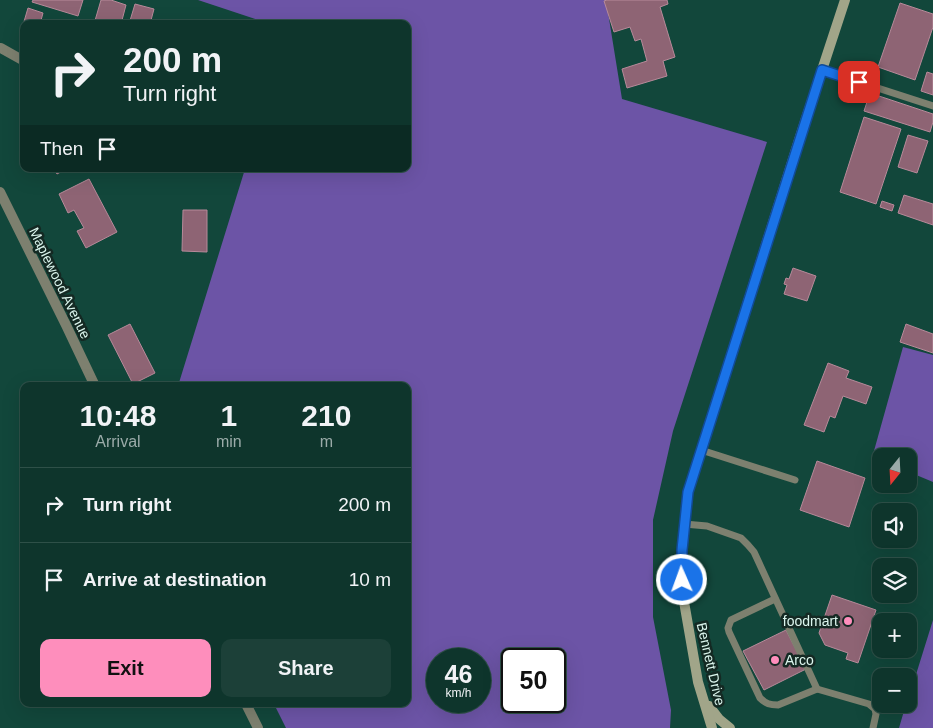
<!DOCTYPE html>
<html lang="en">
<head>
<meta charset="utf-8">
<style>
	body { margin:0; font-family:Arial,sans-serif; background:#1c4038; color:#f1f3f6; height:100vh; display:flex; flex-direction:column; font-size:19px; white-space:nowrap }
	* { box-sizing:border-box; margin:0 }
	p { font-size:16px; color:#9baba9 }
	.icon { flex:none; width:28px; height:28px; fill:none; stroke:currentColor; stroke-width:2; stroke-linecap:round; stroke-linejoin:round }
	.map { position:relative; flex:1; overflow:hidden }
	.sheet { position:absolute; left:20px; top:382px; width:391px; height:325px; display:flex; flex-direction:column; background:#0e352c; border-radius:10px; box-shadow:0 5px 20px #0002,0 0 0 1px #2e5048 }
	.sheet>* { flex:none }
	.top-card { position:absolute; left:20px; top:20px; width:391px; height:152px; border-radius:10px; box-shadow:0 5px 20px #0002,0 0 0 1px #2e5048; background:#0e352c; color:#f1f3f6; overflow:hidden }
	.needle { width:32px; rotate:198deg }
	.buttons { position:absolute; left:872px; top:448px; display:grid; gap:10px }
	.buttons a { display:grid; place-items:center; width:45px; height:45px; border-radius:10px; background:#0e352c; box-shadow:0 5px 20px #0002,0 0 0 1px #2e5048; font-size:25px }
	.speed { position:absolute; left:426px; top:648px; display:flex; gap:10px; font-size:25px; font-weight:700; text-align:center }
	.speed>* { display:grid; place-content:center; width:65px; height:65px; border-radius:50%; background:#0e352c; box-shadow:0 5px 20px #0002,0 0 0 1px #2e5048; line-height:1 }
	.speed small { font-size:12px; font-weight:400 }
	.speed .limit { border:2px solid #111; border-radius:8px; background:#fff; color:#111 }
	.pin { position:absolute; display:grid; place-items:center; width:42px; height:42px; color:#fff; margin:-21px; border-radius:10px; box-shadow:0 2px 8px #0006 }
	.me { position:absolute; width:55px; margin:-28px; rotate:358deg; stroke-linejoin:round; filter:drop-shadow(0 0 4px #0008) }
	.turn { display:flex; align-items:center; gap:18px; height:105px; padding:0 20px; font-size:22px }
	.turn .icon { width:65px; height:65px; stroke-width:2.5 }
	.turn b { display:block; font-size:35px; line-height:42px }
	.then { display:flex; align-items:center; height:48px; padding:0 20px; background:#0003; gap:10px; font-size:19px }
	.eta { display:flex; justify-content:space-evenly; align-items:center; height:85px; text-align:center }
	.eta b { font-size:30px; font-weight:800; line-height:35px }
	.cta { display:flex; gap:10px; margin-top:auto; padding:10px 20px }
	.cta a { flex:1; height:58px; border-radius:10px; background:#fe8ebc; color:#111; font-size:20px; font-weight:800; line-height:58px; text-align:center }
	.cta a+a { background:#1c4038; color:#f1f3f6 }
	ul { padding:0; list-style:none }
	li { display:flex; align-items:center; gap:15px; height:75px; padding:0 20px; border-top:1px solid #2e5048 }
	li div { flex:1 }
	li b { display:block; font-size:19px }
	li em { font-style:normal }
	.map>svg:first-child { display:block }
	.green { fill:#6c54a6; fill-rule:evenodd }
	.building { fill:#8e6474; stroke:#b78a9a }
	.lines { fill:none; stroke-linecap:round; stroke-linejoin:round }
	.service { stroke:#7d806f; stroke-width:7 }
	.minor { stroke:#7d806f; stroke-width:10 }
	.tertiary { stroke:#7d806f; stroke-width:10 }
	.secondary { stroke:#a1a589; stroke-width:10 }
	.route-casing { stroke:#114b97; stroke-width:12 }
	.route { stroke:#1a73e8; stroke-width:9 }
	.poi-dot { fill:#fe8ebc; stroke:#142923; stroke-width:2 }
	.labels { text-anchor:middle; stroke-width:5; stroke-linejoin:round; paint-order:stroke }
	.street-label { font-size:14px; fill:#dcf6ee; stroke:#142923 }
	.poi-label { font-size:14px; fill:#dcf6ee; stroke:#142923; text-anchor:end }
</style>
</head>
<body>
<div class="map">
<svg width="933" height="728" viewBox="0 0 933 728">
	<rect width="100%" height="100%" fill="#12473b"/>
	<!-- green -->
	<g class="green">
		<path d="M198 0H606L622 99 767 142 673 431 653 520V617L671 710 670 728H286L274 704H408V386H178L245 169H408V24H270ZM438 659H480V701H438ZM512 659H555V701H512Z"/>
		<path d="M903 347 933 355V482L909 472V456H881V462L872 458Z"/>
		<path d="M933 620V728H899L906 704H909V697Z"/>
	</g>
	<!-- building -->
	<g class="building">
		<path d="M33 0H83L78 16 32 2Z"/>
		<path d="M101 0H111L126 5 121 24H94Z"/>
		<path d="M607 0H667L668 4 660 7 675 57 663 61 667 76 627 88 622 69 647 61 641 39 635 41 630 27 614 32 604 1Z"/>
		<path d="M900 3 933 14V27L915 80 878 67Z"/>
		<path d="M135 4 154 9 150 24H129Z"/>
		<path d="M28 8 43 13 40 24H24V25H23Z"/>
		<path d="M927 72 933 74V95L921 91Z"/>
		<path d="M870 93 933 114V122L930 132 864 111Z"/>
		<path d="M864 117 901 129 876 204 840 192Z"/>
		<path d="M908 135 928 141 917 173 898 167Z"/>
		<path d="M54 169H66L57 174Z"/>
		<path d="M89 179 117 232 86 248 77 231 84 228 74 210 68 213 59 194Z"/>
		<path d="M904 195 933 204V225L898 213Z"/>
		<path d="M882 201 894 205 892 211 880 207Z"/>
		<path d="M183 210H207V252L182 251Z"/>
		<path d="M793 268 816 276 807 301 784 294 787 285 784 284 786 278 789 279Z"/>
		<path d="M130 324 155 373 133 384 108 335Z"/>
		<path d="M906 324 933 334V353L900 342Z"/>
		<path d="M828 363 849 371 846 378 872 387 866 404 843 396 835 418 830 416 824 432 804 425Z"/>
		<path d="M817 461 865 478 849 527 800 510Z"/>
		<path d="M832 595 876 610 858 663 846 659 848 653 825 645 819 633Z"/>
		<path d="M786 630 806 669 764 690 743 651Z"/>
	</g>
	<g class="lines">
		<!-- service -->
		<g class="service">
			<path d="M822 70 933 106"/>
			<path d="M701 450 795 480"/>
			<path d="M684 524 707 526 741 538 748 545 754 552 817 689"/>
			<path d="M775 599 731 620 728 628 729 632 760 698C766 704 770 705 778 705L817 689 869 704 875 709 876 714 873 728"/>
		</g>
		<!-- minor -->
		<path class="minor" d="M0 48H1L24 61"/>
		<!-- tertiary -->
		<g class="tertiary">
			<path d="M0 192 66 325 95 386"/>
			<path d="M246 704 258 728"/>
		</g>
		<!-- secondary -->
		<g class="secondary">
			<path d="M709 706 719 719 730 728"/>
			<path d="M712 728 698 682 683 596 682 550 688 492 800 137 845 0"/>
		</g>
	</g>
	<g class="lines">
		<!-- route casing -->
		<g class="route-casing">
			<path id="route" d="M682 580V550L688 492 822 70 859 82"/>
		</g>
		<!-- route -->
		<use href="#route" class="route"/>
	</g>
	<!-- markers -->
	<g class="poi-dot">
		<circle cx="848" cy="621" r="5"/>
		<circle cx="775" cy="660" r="5"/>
	</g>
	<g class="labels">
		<!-- street labels -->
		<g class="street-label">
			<text transform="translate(60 283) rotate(64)" y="5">Maplewood Avenue</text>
			<text transform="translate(711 664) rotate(77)" y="5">Bennett Drive</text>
		</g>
		<!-- poi labels -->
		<g class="poi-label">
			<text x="838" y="626">foodmart</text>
			<text x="785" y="665" text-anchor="start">Arco</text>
		</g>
	</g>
</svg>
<div class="buttons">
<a><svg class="needle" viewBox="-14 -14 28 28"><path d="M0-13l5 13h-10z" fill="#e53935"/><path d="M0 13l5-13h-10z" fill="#9baba9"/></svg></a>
<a><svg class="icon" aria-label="sound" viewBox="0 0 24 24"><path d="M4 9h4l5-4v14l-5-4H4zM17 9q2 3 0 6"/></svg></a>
<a><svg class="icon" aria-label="layers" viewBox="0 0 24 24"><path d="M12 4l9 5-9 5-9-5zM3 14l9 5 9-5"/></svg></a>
<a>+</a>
<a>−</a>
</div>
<div class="speed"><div>46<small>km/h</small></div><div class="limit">50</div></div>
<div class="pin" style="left:859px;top:82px;background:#d93025"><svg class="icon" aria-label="arrive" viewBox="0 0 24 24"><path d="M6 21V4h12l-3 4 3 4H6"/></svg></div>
<svg class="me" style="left:682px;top:580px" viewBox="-20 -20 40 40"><circle r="17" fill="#1a73e8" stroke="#fff" stroke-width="3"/><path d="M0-11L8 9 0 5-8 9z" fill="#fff"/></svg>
<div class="top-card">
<div class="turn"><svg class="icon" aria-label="right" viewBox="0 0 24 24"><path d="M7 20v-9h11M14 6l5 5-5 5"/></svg><div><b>200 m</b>Turn right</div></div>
<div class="then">Then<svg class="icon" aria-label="arrive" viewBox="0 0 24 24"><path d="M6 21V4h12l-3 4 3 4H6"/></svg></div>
</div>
<section class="sheet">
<div class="eta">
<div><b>10:48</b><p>Arrival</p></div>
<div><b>1</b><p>min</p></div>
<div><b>210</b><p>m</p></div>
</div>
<ul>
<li><svg class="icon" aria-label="right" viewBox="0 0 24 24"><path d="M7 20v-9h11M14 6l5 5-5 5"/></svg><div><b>Turn right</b></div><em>200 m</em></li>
<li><svg class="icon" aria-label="arrive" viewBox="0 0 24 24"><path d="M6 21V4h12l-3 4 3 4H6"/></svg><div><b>Arrive at destination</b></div><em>10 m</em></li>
</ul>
<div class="cta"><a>Exit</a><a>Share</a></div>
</section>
</div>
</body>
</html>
